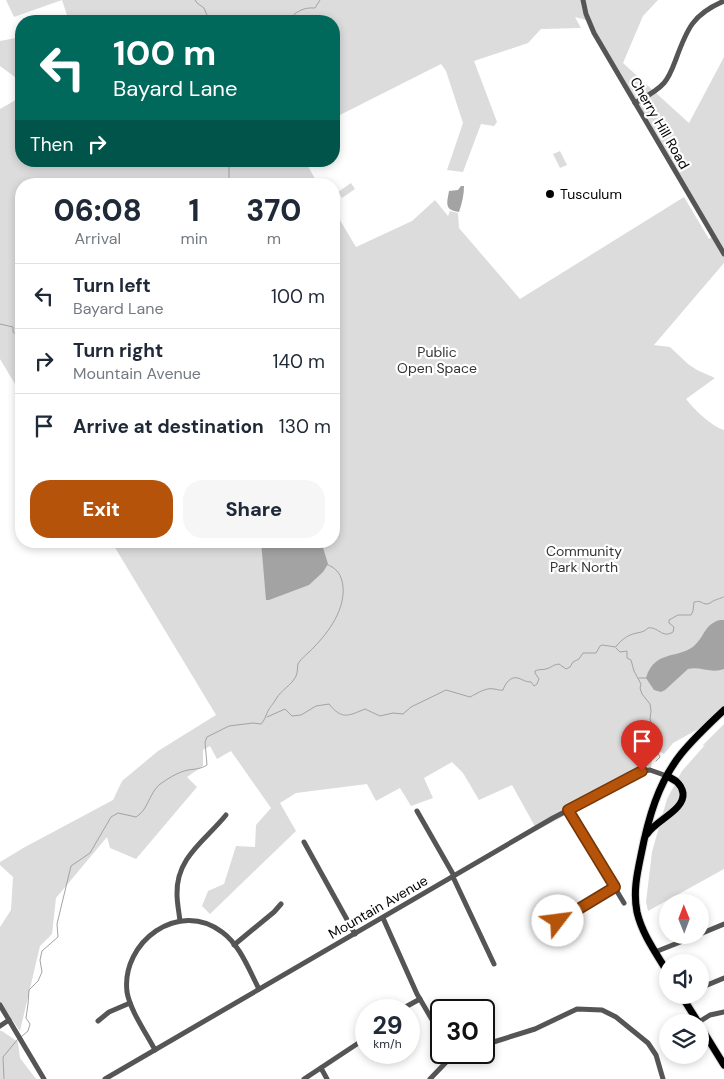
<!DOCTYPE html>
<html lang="en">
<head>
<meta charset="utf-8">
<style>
	body { margin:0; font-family:"DM Sans",sans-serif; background:#f6f6f7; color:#1f2937; height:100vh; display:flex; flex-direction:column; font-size:19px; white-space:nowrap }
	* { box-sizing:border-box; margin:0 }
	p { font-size:16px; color:#747a83 }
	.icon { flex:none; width:28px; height:28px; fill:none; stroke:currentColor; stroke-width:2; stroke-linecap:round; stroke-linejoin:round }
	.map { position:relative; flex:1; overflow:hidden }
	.sheet { position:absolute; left:15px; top:178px; width:325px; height:370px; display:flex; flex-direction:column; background:#fff; border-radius:20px; box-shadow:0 2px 8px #0003 }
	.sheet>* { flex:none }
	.top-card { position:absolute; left:15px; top:15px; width:325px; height:152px; border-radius:20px; box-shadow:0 2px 8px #0003; background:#00695c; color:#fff; overflow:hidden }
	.needle { width:32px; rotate:359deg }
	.fabs { position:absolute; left:659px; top:894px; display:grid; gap:10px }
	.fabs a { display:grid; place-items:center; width:50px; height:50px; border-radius:50%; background:#fff; box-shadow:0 2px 8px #0003; font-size:25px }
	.speed { position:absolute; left:355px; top:999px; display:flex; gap:10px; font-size:25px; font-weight:700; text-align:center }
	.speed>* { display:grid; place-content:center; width:65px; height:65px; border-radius:50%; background:#fff; box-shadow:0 2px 8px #0003; line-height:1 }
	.speed small { font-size:12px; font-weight:400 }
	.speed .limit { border:2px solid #111; border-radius:8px; background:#fff; color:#111 }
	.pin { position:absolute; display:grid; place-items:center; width:42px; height:42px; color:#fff; margin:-51px -21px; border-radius:50% 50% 50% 0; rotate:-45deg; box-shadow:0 0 5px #0007 }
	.pin .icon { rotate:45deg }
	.me { position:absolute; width:55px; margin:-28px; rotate:60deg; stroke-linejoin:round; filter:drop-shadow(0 0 4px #0008) }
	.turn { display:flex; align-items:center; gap:18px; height:105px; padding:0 15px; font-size:22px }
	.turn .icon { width:65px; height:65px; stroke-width:2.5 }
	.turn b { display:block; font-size:35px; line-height:42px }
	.then { display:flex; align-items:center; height:48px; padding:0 15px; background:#0003; gap:10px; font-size:19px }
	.eta { display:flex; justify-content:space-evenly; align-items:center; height:85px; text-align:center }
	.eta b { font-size:30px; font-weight:800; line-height:35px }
	.cta { display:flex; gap:10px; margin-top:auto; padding:10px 15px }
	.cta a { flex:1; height:58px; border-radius:20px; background:#b45309; color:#fff; font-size:20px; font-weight:800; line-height:58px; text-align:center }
	.cta a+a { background:#f6f6f7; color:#1f2937 }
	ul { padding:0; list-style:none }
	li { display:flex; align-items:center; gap:15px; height:65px; padding:0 15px; border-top:1px solid #e0e1e3 }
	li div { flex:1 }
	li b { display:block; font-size:19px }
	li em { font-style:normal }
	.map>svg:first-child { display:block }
	.green { fill:#dcdcdc }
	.water { fill:#a3a3a3 }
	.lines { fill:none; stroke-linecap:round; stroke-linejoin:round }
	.stream { stroke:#a3a3a3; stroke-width:1 }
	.highway-casing { stroke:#dbdbdb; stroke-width:9 }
	.minor { stroke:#555; stroke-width:5 }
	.highway { stroke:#000; stroke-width:7 }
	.route-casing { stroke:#753606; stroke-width:12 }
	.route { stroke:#b45309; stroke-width:9 }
	.poi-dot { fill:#000; stroke:#fff; stroke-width:2 }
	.labels { text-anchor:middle; stroke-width:4.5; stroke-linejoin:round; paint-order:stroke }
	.street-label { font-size:14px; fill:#000; stroke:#fff }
	.poi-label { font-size:14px; fill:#000; stroke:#fff; text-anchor:start }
	.park-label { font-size:14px; fill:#333; stroke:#fff }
</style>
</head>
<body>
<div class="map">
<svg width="724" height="1079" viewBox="0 0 724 1079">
	<rect width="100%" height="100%" fill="#fff"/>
	<!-- green -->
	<g class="green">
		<path d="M6 0H658L643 16 623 63 689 123 724 57V263L654 345 670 347 688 364 697 370 715 378 686 399C694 409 711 426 724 430V707L702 727 673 743 664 754 659 751 652 755 651 771 537 830 512 785 479 800 463 773 452 762 424 778 433 798 411 806 400 788 376 801 367 784 296 793 280 803 296 831 210 914 202 906 208 891 224 884 236 846 255 847 256 825 271 808 231 751 217 759 210 746 203 750V766L187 777 197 787 136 859 110 848 107 837 56 898 52 934 40 946 20 1031 0 1002V927L11 910 13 877 0 865V862L25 847 113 800 122 781 158 751 216 715 111 541H334V210L356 247 412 221 435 200 448 216 450 211 458 213 459 228 520 299 684 197 709 239 714 235 589 21 575 17 581 28 541 29 528 43 474 61 497 122 494 126 481 124 463 172 447 170 463 123 446 71 441 64 334 118V21H69L62 0 14 17Z"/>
		<path d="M21 37V92L15 77 0 66V41Z"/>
		<path d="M21 97V161H305L318 184H21V394L0 359V109Z"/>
		<path d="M560 151 567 165 560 168 553 154Z"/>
		<path d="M351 183 355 189 342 198 338 192Z"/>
		<path d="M724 724V869L648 911 646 902 652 852 667 799 682 771 705 745 702 746Z"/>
		<path d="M0 1031H2L18 1042 20 1058 36 1079H0Z"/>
	</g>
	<!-- water -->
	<g class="water">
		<path d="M461 186H464C464 195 462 203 459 212 444 210 447 203 449 191L458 190Z"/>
		<path d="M261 541H321L328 564 323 572 309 585 269 600H266Z"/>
		<path d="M720 620H724V669C712 674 700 666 688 669L665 690 661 692 654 690 646 678C655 648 681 660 696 644 705 635 705 624 720 620Z"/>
	</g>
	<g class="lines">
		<!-- stream -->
		<g class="stream">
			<path d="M195 0 197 3 204 8 206 13 211 21"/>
			<path d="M288 21C295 12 303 7 315 8L320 0"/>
			<path d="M229 184V161"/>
			<path d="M0 324 13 327V332L21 338"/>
			<path d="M616 648 620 652 627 651V658L631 660 634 671 641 684 640 688 642 694 650 704 651 711 650 719 651 722V732L655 735V742"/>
			<path d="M639 678H647"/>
			<path d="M267 717 285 709 292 716 301 715 316 706 329 704C342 720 348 716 365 709L380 716 393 713 403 714 411 707 446 690 470 697C476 694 486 687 494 689 497 689 500 691 503 690 505 684 510 676 518 678 524 680 525 682 531 682L534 686 537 684 539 679 535 673V671C538 669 542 670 546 669 551 668 554 664 559 664L566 669 570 667 573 662 579 659 583 653H596L600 646 602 645 616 647C619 642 626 636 633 634 639 632 643 633 648 628 658 626 662 639 673 632L674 627 669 623V620L678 615H691L693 611 694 602C702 600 701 604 707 604 710 604 712 601 715 600 716 600 723 597 724 597"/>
			<path d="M656 750 660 757 656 761"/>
			<path d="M21 1037 28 1031 30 1024 26 1018 28 1004 29 990 38 981 42 972 40 960 42 951 58 937 57 924 71 866 90 853 111 817 118 813 136 817C148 810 149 794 159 785 167 779 178 772 188 770 195 769 201 769 207 765L205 742 207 737 229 726 253 723 261 724C265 720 265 717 268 711 269 708 274 703 276 699 281 690 292 685 296 676 298 672 297 668 298 664 301 658 310 652 314 647 329 632 345 609 343 587 342 575 337 568 326 564"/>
			<path d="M4 1079 3 1057 18 1039"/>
		</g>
		<!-- highway casing -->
		<g class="highway-casing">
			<g id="highway">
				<path d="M647 834C656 820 685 810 683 793 681 783 675 780 667 776"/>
				<path d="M668 973C656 953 642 934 637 912 633 892 637 874 641 855 648 819 658 783 681 754 694 738 709 724 724 710"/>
				<path d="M681 995 698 1022"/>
				<path d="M700 1026 724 1065"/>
			</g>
		</g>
		<!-- minor -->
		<g class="minor">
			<path d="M583 0 586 14 594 33 724 254"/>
			<path d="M635 103C645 97 656 92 664 83 670 76 673 67 676 59 687 29 693 14 724 1"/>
			<path d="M568 810 624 903"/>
			<path d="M417 811 453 874V877L494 964"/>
			<path d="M304 842 355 934"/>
			<circle cx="551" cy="920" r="8"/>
			<path d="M383 918 417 994 441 1035"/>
			<path d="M558 918 567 916 615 887"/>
			<path d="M180 921C179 912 177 903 177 894 176 857 206 840 226 815"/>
			<path d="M700 934 724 924"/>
			<path d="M234 945 274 912 281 904"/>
			<path d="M655 952 698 935"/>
			<path d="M700 988 724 978"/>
			<path d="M0 1005 44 1079"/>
			<path d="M400 1010 420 999"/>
			<path d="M98 1021 109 1012 130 1003"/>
			<path d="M699 1022 710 1015 724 1012"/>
			<path d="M0 1026 9 1020"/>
			<path d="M484 1045 535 1029 577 1009 602 1010 616 1017 648 1043 656 1055 663 1079"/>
			<path d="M155 1050C146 1033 130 1010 127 992 121 942 179 899 222 932 240 945 249 970 259 989"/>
			<path d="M321 1068 327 1079"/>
			<path d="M105 1079 553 818 601 793 642 771 650 770 667 776"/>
			<path d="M304 1079 366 1038"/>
			<path d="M430 1079 453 1055 460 1052"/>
		</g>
		<!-- highway -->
		<use href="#highway" class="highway"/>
	</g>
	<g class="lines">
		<!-- route casing -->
		<g class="route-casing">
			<path id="route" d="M558 921V918L567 916 615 887 568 810 642 771"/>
		</g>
		<!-- route -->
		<use href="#route" class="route"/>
	</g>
	<!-- markers -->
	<circle class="poi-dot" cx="550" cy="194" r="5"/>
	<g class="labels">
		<!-- street labels -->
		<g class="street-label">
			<text transform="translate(660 123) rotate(60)" y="5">Cherry Hill Road</text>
			<text transform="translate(378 907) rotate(-30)" y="5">Mountain Avenue</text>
		</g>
		<!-- poi labels -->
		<g class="poi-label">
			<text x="560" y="199">Tusculum</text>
		</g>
		<!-- park labels -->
		<g class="park-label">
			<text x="437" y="357">Public<tspan x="437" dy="16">Open Space</tspan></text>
			<text x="584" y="556">Community<tspan x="584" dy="16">Park North</tspan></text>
		</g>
	</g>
</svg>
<div class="fabs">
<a><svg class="needle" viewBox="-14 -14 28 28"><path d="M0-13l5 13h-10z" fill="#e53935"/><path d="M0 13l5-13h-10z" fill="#747a83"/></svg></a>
<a><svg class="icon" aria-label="sound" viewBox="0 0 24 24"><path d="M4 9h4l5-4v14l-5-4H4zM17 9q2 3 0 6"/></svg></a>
<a><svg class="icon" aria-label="layers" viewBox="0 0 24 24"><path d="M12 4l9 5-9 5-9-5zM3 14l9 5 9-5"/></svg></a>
</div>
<div class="speed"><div>29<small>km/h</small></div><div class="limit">30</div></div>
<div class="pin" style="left:642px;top:771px;background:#d93025"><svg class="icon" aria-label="arrive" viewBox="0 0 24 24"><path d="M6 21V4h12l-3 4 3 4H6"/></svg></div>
<svg class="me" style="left:558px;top:921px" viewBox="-20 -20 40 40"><circle r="19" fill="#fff"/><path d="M0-13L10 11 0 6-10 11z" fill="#b45309"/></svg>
<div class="top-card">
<div class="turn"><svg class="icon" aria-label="left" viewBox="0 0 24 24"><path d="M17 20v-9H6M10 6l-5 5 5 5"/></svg><div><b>100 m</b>Bayard Lane</div></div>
<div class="then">Then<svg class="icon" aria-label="right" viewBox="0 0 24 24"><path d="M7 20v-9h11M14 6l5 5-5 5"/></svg></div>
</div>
<section class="sheet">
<div class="eta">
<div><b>06:08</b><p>Arrival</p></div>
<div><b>1</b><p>min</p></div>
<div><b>370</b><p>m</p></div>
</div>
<ul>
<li><svg class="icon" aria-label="left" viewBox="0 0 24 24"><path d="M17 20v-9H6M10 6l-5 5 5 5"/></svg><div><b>Turn left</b><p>Bayard Lane</p></div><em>100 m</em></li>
<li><svg class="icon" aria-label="right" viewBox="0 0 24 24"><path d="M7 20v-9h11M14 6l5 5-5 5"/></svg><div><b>Turn right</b><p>Mountain Avenue</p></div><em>140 m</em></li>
<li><svg class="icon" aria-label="arrive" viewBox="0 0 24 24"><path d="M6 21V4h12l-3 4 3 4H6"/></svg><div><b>Arrive at destination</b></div><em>130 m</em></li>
</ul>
<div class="cta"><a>Exit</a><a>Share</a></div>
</section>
</div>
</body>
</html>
